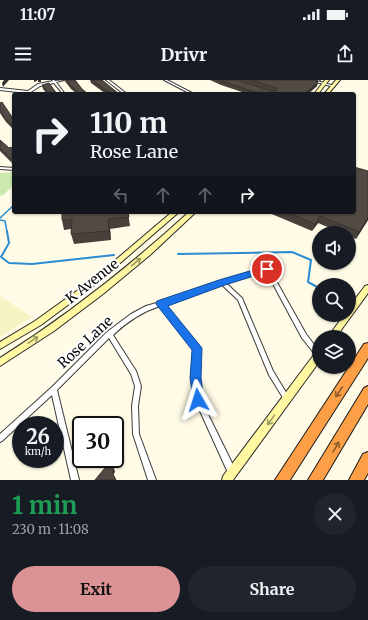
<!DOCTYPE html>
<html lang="en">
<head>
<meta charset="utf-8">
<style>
	body { margin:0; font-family:Merriweather,serif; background:#20242c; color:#f1f3f6; height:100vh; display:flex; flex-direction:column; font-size:15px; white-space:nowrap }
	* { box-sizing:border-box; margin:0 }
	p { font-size:13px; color:#9ea1a6 }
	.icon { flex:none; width:22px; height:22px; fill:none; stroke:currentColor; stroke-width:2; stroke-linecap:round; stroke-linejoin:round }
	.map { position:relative; height:400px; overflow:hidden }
	.panel { display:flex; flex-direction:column; background:#171b24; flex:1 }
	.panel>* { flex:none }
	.top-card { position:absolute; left:12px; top:12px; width:344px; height:122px; border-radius:4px; box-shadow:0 1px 3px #0004; background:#171b24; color:#f1f3f6; overflow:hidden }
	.controls { position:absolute; left:312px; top:146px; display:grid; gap:8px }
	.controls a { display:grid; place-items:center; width:44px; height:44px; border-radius:50%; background:#171b24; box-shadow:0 1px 3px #0004; font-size:20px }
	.speed { position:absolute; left:12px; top:336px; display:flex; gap:8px; font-size:20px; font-weight:700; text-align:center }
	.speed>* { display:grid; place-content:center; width:52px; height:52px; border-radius:50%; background:#171b24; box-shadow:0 1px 3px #0004; line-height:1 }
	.speed small { font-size:10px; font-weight:400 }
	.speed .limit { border:2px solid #111; border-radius:6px; background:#fff; color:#111 }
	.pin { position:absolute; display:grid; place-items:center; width:34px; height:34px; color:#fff; margin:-17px; border:2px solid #fff; border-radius:50%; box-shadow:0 1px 4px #0007 }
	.me { position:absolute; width:44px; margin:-22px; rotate:354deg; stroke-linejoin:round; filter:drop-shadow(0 0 3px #0008) }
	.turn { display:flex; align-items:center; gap:14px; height:84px; padding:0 12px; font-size:18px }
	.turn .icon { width:52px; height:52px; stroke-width:2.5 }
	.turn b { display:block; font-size:28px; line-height:34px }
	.lanes { display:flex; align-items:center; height:38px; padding:0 12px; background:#0003; justify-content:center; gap:20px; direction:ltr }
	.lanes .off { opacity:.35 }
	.round { display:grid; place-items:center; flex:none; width:42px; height:42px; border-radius:21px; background:#20242c }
	.head { display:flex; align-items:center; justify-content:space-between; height:68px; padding:0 12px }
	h1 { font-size:24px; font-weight:700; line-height:30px; color:#1e9e55 }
	.button { display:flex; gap:8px; margin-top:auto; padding:8px 12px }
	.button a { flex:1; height:46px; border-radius:24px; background:#da9295; color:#111; font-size:16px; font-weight:700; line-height:46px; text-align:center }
	.button a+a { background:#20242c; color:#f1f3f6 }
	.status { display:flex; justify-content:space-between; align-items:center; height:28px; padding:0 20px; background:#171b24; direction:ltr }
	.status svg { height:11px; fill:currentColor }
	header { display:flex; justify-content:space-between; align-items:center; height:52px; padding:0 12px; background:#171b24; font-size:18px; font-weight:700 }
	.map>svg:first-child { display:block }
	.farmland { fill:#f6f3c5 }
	.green { fill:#cceaaf }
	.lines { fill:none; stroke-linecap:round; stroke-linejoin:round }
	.stream-far1 { stroke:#2b8bd3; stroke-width:1.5 }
	.stream { stroke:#2b8bd3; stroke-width:2 }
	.minor-casing { stroke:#3c3c3c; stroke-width:2 }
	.secondary-casing { stroke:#2b2b2b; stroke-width:2 }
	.motorway-casing { stroke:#1a1a1a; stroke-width:2 }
	.minor { fill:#fff; fill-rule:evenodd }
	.secondary { fill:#fff7a1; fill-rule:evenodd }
	.motorway { fill:#fc9f47; fill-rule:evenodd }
	.wall { fill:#47403b }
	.shaded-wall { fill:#393430 }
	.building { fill:#524b45; stroke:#393430 }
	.oneway { stroke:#9d9864 }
	.oneway2 { stroke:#8f5c2b }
	.route { fill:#1a73e8; stroke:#114b97 }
	.labels { text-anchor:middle; stroke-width:4; stroke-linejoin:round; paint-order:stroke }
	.street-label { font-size:14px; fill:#090909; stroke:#fff }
</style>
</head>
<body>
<div class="status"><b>11:07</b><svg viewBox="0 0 49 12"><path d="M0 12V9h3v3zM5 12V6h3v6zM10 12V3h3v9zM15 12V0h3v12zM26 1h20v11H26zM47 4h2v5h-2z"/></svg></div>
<header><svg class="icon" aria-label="menu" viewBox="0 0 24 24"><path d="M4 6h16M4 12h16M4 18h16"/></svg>Drivr<svg class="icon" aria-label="share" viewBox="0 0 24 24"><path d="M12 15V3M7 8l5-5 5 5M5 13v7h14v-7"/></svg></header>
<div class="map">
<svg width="368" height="400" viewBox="0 0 368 400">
	<rect width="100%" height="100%" fill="#fffbe6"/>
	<!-- farmland -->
	<path class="farmland" d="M0 216 32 237 0 257Z"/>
	<!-- green -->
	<path class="green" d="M14 92V105L2 116 0 115V93Z"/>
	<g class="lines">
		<!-- stream-far1 -->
		<g class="stream-far1">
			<path d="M0 138 14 125"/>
			<path d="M0 140 5 141 7 152"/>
		</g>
		<!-- stream -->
		<g class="stream">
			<path d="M7 151 9 163 1 177 9 183 32 184 114 175"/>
			<path d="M178 174 292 172 311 180 308 202 319 208"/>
		</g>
		<!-- minor casing -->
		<g class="minor-casing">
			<g id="minor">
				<path d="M52 0H54L55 1 64 0 56 2 65 14H63L54 3 40 6 28 14H25L26 13 0 10V8L28 11 38 4 53 1Z"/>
				<path d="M106 0H109L127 14H124Z"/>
				<path d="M164 0H167L194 14H191Z"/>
				<path d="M309 0H313L335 6 334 7Z"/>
				<path d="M0 87 14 88V90L0 89Z"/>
				<path d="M267 187 269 188 306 254 319 271V278L317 277 302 258 266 191 226 203 242 218 273 291 290 319 289 321 287 322 285 321 269 295 238 220 221 204 165 225 200 268 199 298 201 320 235 389 236 392 235 395 232 396 229 395 195 320 193 298 194 269 160 226C141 232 127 242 113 255L136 291 141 306 138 326 139 354 156 400H148L133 354 132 326 135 306 131 294 109 258 57 310 79 400H71L52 315 2 361 0 362V354L52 307 107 252 131 234 146 226 160 222 220 201Z"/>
			</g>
		</g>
		<!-- secondary casing -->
		<g class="secondary-casing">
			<g id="secondary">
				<path d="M325 0H329L318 14H314Z"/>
				<path d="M336 0H340L328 14H324Z"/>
				<path d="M172 132H179L96 204 41 245 0 269V262L35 241 92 200Z"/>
				<path d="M189 132H196L150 175 103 214 54 251 0 286V278C68 235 130 186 189 132Z"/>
				<path d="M368 205V213L336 257H328L344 235H349V227L365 206Z"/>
				<path d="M319 271V282L233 400H222L223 396 316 272Z"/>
			</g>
		</g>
		<!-- motorway casing -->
		<g class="motorway-casing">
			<g id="motorway">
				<path d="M368 263V278L290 400H275L364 264Z"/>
				<path d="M368 306V324L323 400H308L364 308Z"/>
				<path d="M368 372V393L364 400H349L363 374Z"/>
			</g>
		</g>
		<!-- minor -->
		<use href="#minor" class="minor"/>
		<!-- secondary -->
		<use href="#secondary" class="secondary"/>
		<!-- motorway -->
		<use href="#motorway" class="motorway"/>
	</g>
	<!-- wall -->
	<g class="wall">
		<path d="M64 0H75L82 9 88 14H77L71 9Z"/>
		<path d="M90 0H102L119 14H106L91 3Z"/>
		<path d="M210 0H321V1L318 0 317 6 308 14H248L221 5Z"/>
		<path d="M42 5 57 14H47L43 9Z"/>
		<path d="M0 23 14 40V50L6 42 0 33Z"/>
		<path d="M0 60 9 68 12 83 0 71Z"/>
		<path d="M368 91V140L356 159 349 156V153H342L318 143 312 151 267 132H354Z"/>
		<path d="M128 132 130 146 110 149 111 160 74 164 71 154V149L64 150 62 140Z"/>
	</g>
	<!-- shaded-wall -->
	<g class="shaded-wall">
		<path d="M4 0H9L3 7 2 3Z"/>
		<path d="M34 0H37V1L34 2Z"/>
		<rect x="38" y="0" width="3" height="2"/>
		<path d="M318 0 317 3 318 2 317 6 308 14H304Z"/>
		<path d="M14 77V83H12L11 79Z"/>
		<path d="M320 136 318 143 312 151 315 144Z"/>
		<path d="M368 138V140L356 159 359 152Z"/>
		<path d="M108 139 110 149 111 160 109 151Z"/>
		<path d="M114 389 115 392 113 395 112 392Z"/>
	</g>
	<!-- building -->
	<g class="building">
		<path d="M67 0H75L82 9 88 14H80L70 5Z"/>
		<path d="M92 0H102L119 14H112Z"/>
		<path d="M219 0H238L271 11 277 10 276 8 251 0H317L316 1 318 2 304 14H260Z"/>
		<path d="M49 3 57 14H49L42 5Z"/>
		<path d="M2 22 14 40V47L5 38 0 31V23Z"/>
		<path d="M0 60 9 68 11 67 14 70V77L11 79 0 68Z"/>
		<path d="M354 87 368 91V138L359 152 320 136 315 144 286 132H354Z"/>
		<path d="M62 132H128L129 137 108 139 109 151 71 154 72 139 62 140Z"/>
		<path d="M109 383 114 389 112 392 116 400H95Z"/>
	</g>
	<!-- one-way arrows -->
	<defs><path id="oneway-shaft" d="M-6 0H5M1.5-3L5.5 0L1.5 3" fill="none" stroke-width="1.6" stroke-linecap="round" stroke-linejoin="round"/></defs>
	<g class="oneway">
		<use href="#oneway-shaft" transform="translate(136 182) rotate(-40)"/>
		<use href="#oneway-shaft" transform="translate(33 260) rotate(-34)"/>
		<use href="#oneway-shaft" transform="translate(271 340) rotate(126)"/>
	</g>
	<g class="oneway2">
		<use href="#oneway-shaft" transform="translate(339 312) rotate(123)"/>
		<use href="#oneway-shaft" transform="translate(336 367) rotate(-59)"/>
	</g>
	<!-- route -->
	<path class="route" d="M267 186 270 187 271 189 270 191 225 205 168 226 202 268 201 298 204 320 202 324 198 326 194 324 190 298 192 270 156 224 157 221 219 200Z"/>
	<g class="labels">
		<!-- street labels -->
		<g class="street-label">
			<text transform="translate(92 201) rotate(-38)" y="5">K Avenue</text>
			<text transform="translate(85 262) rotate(-43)" y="5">Rose Lane</text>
		</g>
	</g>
</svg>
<div class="controls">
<a><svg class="icon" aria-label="sound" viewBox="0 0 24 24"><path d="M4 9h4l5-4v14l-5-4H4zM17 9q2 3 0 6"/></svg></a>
<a><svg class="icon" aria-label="search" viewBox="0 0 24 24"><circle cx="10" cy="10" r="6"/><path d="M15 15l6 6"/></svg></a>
<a><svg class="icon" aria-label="layers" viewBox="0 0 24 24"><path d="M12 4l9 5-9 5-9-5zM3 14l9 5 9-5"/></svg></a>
</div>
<div class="speed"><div>26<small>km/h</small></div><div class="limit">30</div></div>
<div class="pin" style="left:267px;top:189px;background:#d93025"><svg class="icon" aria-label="arrive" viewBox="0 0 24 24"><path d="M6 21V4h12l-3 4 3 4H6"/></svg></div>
<svg class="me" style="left:198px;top:320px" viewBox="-20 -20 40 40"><path d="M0-17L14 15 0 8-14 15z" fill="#1a73e8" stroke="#fff" stroke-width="4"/></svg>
<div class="top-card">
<div class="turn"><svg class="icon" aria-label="right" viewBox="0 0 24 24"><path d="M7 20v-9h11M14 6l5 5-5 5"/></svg><div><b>110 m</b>Rose Lane</div></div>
<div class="lanes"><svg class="icon off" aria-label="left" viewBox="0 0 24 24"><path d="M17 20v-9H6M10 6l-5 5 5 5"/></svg><svg class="icon off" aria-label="ahead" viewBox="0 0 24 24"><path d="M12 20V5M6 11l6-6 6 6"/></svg><svg class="icon off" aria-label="ahead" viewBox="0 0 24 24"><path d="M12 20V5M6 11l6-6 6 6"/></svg><svg class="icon" aria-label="right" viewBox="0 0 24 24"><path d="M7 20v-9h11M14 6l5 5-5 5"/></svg></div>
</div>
</div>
<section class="panel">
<div class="head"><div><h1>1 min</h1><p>230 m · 11:08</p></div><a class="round"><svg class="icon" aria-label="close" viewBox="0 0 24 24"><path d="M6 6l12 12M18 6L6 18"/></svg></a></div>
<div class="button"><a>Exit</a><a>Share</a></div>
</section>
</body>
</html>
